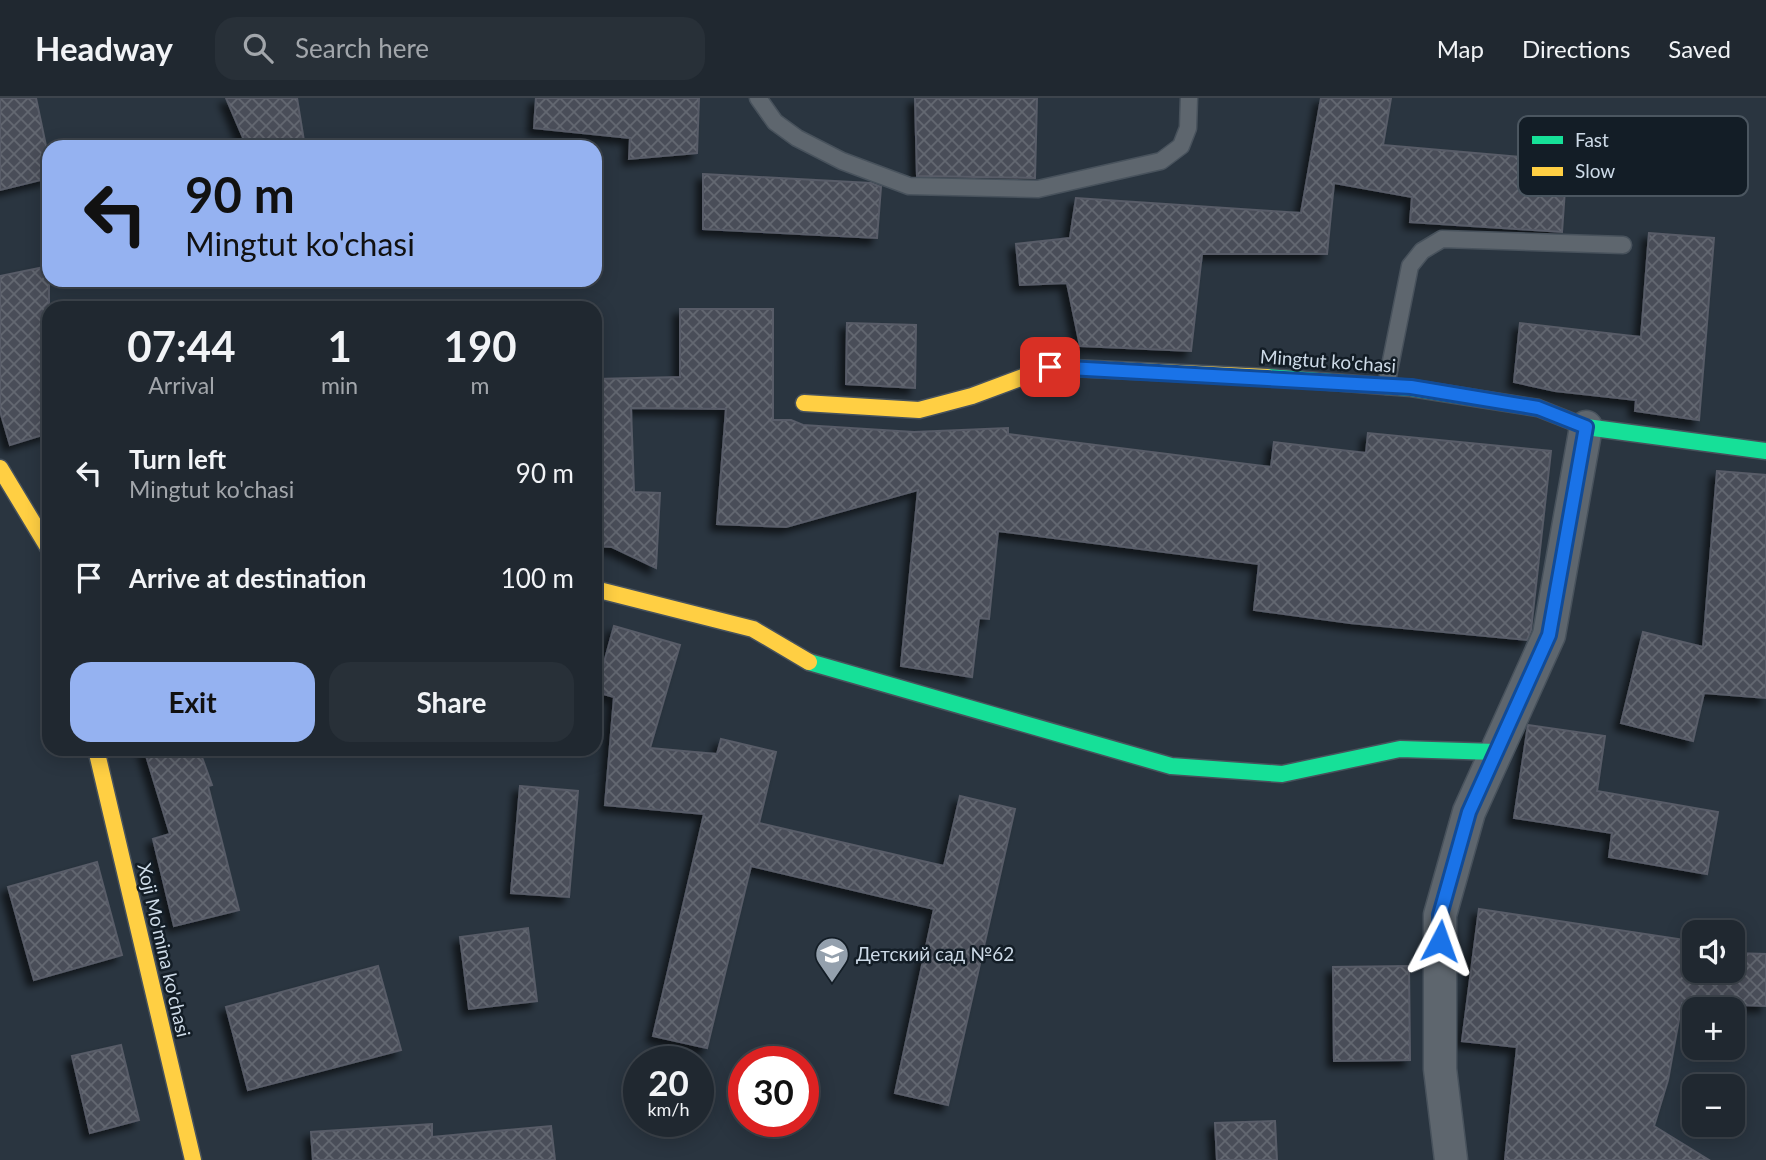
<!DOCTYPE html>
<html lang="en">
<head>
<meta charset="utf-8">
<style>
	body { margin:0; font-family:Lato,sans-serif; background:#283038; color:#f1f3f6; height:100vh; display:flex; flex-direction:column; font-size:26px; white-space:nowrap }
	* { box-sizing:border-box; margin:0 }
	p { font-size:23px; color:#a2a6ab }
	.icon { flex:none; width:38px; height:38px; fill:none; stroke:currentColor; stroke-width:2; stroke-linecap:round; stroke-linejoin:round }
	.map { position:relative; flex:1; overflow:hidden }
	.side { position:absolute; left:42px; top:203px; width:560px; height:455px; display:flex; flex-direction:column; background:#202830; border-radius:21px; box-shadow:0 4px 18px #0003,0 0 0 2px #3d444c }
	.side>* { flex:none }
	.top-card { position:absolute; left:42px; top:42px; width:560px; height:147px; border-radius:21px; box-shadow:0 4px 18px #0003,0 0 0 2px #3d444c; background:#95b2f1; color:#111; overflow:hidden }
	.tools { position:absolute; left:1682px; top:822px; display:grid; gap:14px }
	.tools a { display:grid; place-items:center; width:63px; height:63px; border-radius:14px; background:#202830; box-shadow:0 4px 18px #0003,0 0 0 2px #3d444c; font-size:35px }
	.speed { position:absolute; left:623px; top:948px; display:flex; gap:14px; font-size:35px; font-weight:700; text-align:center }
	.speed>* { display:grid; place-content:center; width:91px; height:91px; border-radius:50%; background:#202830; box-shadow:0 4px 18px #0003,0 0 0 2px #3d444c; line-height:1 }
	.speed small { font-size:18px; font-weight:400 }
	.speed .limit { border:10px solid #d22; background:#fff; color:#111 }
	.pin { position:absolute; display:grid; place-items:center; width:60px; height:60px; color:#fff; margin:-30px; border-radius:14px; box-shadow:0 4px 10px #0006 }
	.me { position:absolute; width:77px; margin:-38px; rotate:4deg; stroke-linejoin:round; filter:drop-shadow(0 0 5px #0008) }
	.turn { display:flex; align-items:center; gap:24px; height:147px; padding:0 28px; font-size:32px }
	.turn .icon { width:91px; height:91px; stroke-width:2.5 }
	.turn b { display:block; font-size:49px; line-height:60px }
	.eta { display:flex; justify-content:space-evenly; align-items:center; height:119px; text-align:center }
	.eta b { font-size:42px; font-weight:700; line-height:49px }
	.action { display:flex; gap:14px; margin-top:auto; padding:14px 28px }
	.action a { flex:1; height:80px; border-radius:21px; background:#95b2f1; color:#111; font-size:28px; font-weight:700; line-height:80px; text-align:center }
	.action a+a { background:#283038; color:#f1f3f6 }
	ul { padding:0; list-style:none }
	li { display:flex; align-items:center; gap:21px; height:105px; padding:0 28px }
	li div { flex:1 }
	li b { display:block; font-size:26px }
	li em { font-style:normal }
	header { display:flex; align-items:center; gap:42px; box-sizing:border-box; height:98px; padding:0 35px; background:#202830; border-bottom:2px solid #3d444c }
	header strong { font-size:33px }
	nav { display:flex; gap:38px; margin-inline-start:auto; font-size:24px }
	.search { width:490px; height:63px; background:#283038; display:flex; align-items:center; gap:18px; box-sizing:border-box; padding:0 24px; border-radius:21px; color:#a2a6ab; font-size:26px }
	.map>svg:first-child { display:block }
	.building { fill:url(#building-cross-hatch); stroke:#585c67; stroke-width:2; filter:url(#shadow) }
	.lines { fill:none; stroke-linecap:round; stroke-linejoin:round }
	.lane-casing { stroke:#48525c; stroke-width:19 }
	.street-casing { stroke:#48525c; stroke-width:35 }
	.fast-casing { stroke:#48525c; stroke-width:19 }
	.slow-casing { stroke:#48525c; stroke-width:19 }
	.lane { stroke:#5e666e; stroke-width:16 }
	.street { stroke:#5e666e; stroke-width:32 }
	.fast { stroke:#16e098; stroke-width:16 }
	.slow { stroke:#ffcf43; stroke-width:16 }
	.route-casing { stroke:#114b97; stroke-width:18 }
	.route { stroke:#1a73e8; stroke-width:12 }
	.labels { text-anchor:middle; stroke-width:5; stroke-linejoin:round; paint-order:stroke }
	.street-label { font-size:19px; fill:#cddae7; stroke:#131d26 }
	.poi-label { font-size:19px; fill:#cddae7; stroke:#131d26; text-anchor:start }
	.key { fill:#131d26; stroke:#4b5660; stroke-width:2 }
	.key-label { font-size:19px; fill:#cddae7 }
</style>
</head>
<body>
<header>
<strong>Headway</strong>
<div class="search"><svg class="icon" aria-label="search" viewBox="0 0 24 24"><circle cx="10" cy="10" r="6"/><path d="M15 15l6 6"/></svg>Search here</div>
<nav><a>Map</a><a>Directions</a><a>Saved</a></nav>
</header>
<div class="map">
<svg width="1766" height="1062" viewBox="0 0 1766 1062">
	<defs>
		<pattern id="building-cross-hatch" width="8" height="8" patternUnits="userSpaceOnUse" patternTransform="scale(1.75)"><rect width="8" height="8" fill="#4a4e59"/><path d="M0 0l8 8M0 8l8-8" fill="none" stroke="#636771"/></pattern>
		<filter id="shadow"><feDropShadow dx="-6" dy="6" stdDeviation="3.5" flood-color="#0009"/></filter>
	</defs>
	<rect width="100%" height="100%" fill="#2a3540"/>
	<!-- building -->
	<g class="building">
		<path d="M0 0H36L49 62V80L0 92Z"/>
		<path d="M226 0H297L305 49H247Z"/>
		<path d="M536 0H699L697 55 629 61 630 40 534 30Z"/>
		<path d="M915 0H1037L1035 80 917 78Z"/>
		<path d="M1321 0H1391L1383 47 1567 63 1562 134 1410 124 1412 99 1334 85 1327 156H1202L1191 253 1080 248 1067 185 1020 187 1016 146 1070 140 1076 100 1301 115Z"/>
		<path d="M703 76 871 85 881 89 877 140 703 131Z"/>
		<path d="M1649 135 1714 140 1699 322 1635 313 1636 302 1555 293 1514 284 1520 225 1641 239Z"/>
		<path d="M49 168V335L10 347 0 313V178Z"/>
		<path d="M680 211H773V322H791L803 327 914 334 1008 330V336L1271 369 1274 344 1366 355 1368 335 1551 353 1531 532 1527 542 1350 525 1254 512 1259 466 998 433 989 521 979 520 972 579 901 568 918 392 786 429 717 426 726 311 631 310 634 394 660 395 656 470 612 449 595 448V281L680 279Z"/>
		<path d="M847 225 916 227 915 290 846 286Z"/>
		<path d="M1717 373 1766 377V600L1704 595 1693 643 1621 625 1643 534 1703 549Z"/>
		<path d="M614 528 680 547 650 650 717 656 721 641 776 654 759 725 944 768 960 698 1015 711 948 1007 895 995 934 811 751 768 707 950 653 938 704 716 605 707 614 599 596 594Z"/>
		<path d="M1528 627 1605 638 1597 693 1718 714 1707 776 1609 759 1612 735 1514 720Z"/>
		<path d="M144 651H199L212 687 208 688 239 812 174 828 153 741 170 736Z"/>
		<path d="M520 688 578 693 569 799 511 795Z"/>
		<path d="M97 764 122 857 34 882 8 789Z"/>
		<path d="M1479 811 1692 843 1694 873H1732V855L1766 856V908L1682 905 1668 982 1654 1028 1709 1062H1505L1517 949 1462 943Z"/>
		<path d="M528 830 537 903 469 911 460 839Z"/>
		<path d="M378 868 401 952 248 992 226 909Z"/>
		<path d="M1409 868 1410 962 1334 963 1333 869Z"/>
		<path d="M121 947 139 1022 90 1035 72 958Z"/>
		<path d="M1275 1023 1277 1062H1217L1215 1025Z"/>
		<path d="M432 1026V1039L551 1028 555 1062H313L311 1034Z"/>
	</g>
	<g class="lines">
		<!-- lane casing -->
		<g class="lane-casing">
			<g id="lane">
				<path d="M758 0 775 24 797 40 842 63 909 88 1038 91 1161 63 1181 48 1188 30 1189 0"/>
				<path d="M1386 288 1410 168 1422 153 1442 141 1623 147"/>
			</g>
		</g>
		<!-- street casing -->
		<g class="street-casing">
			<path id="street" d="M1451 1062 1440 971V817L1469 714 1549 537 1586 329"/>
		</g>
		<!-- fast casing -->
		<g class="fast-casing">
			<g id="fast">
				<path d="M1267 279 1411 290 1538 310 1586 329 1766 353"/>
				<path d="M809 564 1171 668 1282 676 1400 651 1496 654"/>
			</g>
		</g>
		<!-- slow casing -->
		<g class="slow-casing">
			<g id="slow">
				<path d="M804 305 919 312 972 298 1050 269 1267 279"/>
				<path d="M0 370 49 451"/>
				<path d="M595 491 753 531 809 564"/>
				<path d="M96 651 193 1062"/>
			</g>
		</g>
		<!-- lane -->
		<use href="#lane" class="lane"/>
		<!-- street -->
		<use href="#street" class="street"/>
		<!-- fast -->
		<use href="#fast" class="fast"/>
		<!-- slow -->
		<use href="#slow" class="slow"/>
	</g>
	<g class="lines">
		<!-- route casing -->
		<g class="route-casing">
			<path id="route" d="M1050 269 1411 289 1538 310 1586 329 1549 537 1469 714 1440 817V843"/>
		</g>
		<!-- route -->
		<use href="#route" class="route"/>
	</g>
	<!-- icons -->
	<defs>
		<g id="school-pin" transform="scale(1.75)"><path d="M0 17L-7.5 6A9.5 9.5 0 1 1 7.5 6Z" fill="#94a0ad" stroke="#131d26"/><path d="M0-5L7-2L0 1L-7-2ZM-4 1L0 2.5L4 1V4Q0 6-4 4Z" fill="#fff"/></g>
	</defs>
	<g fill-rule="evenodd">
		<use href="#school-pin" x="832" y="856"/>
	</g>
	<g class="labels">
		<!-- street labels -->
		<g class="street-label">
			<text transform="translate(1328 263) rotate(4)" y="7">Mingtut ko'chasi</text>
			<text transform="translate(164 852) rotate(77)" y="7">Xoji Mo'mina ko'chasi</text>
		</g>
		<!-- poi labels -->
		<g class="poi-label">
			<text x="856" y="863">Детский сад №62</text>
		</g>
	</g>
	<!-- legend -->
	<rect x="1518" y="18" width="230" height="80" rx="10" class="key"/>
	<rect x="1532" y="38" width="31" height="8" fill="#16e098"/>
	<rect x="1532" y="69" width="31" height="9" fill="#ffcf43"/>
	<g class="key-label">
		<text x="1575" y="49">Fast</text>
		<text x="1575" y="80">Slow</text>
	</g>
</svg>
<div class="tools">
<a><svg class="icon" aria-label="sound" viewBox="0 0 24 24"><path d="M4 9h4l5-4v14l-5-4H4zM17 9q2 3 0 6"/></svg></a>
<a>+</a>
<a>−</a>
</div>
<div class="speed"><div>20<small>km/h</small></div><div class="limit">30</div></div>
<div class="pin" style="left:1050px;top:269px;background:#d93025"><svg class="icon" aria-label="arrive" viewBox="0 0 24 24"><path d="M6 21V4h12l-3 4 3 4H6"/></svg></div>
<svg class="me" style="left:1440px;top:843px" viewBox="-20 -20 40 40"><path d="M0-17L14 15 0 8-14 15z" fill="#1a73e8" stroke="#fff" stroke-width="4"/></svg>
<div class="top-card">
<div class="turn"><svg class="icon" aria-label="left" viewBox="0 0 24 24"><path d="M17 20v-9H6M10 6l-5 5 5 5"/></svg><div><b>90 m</b>Mingtut ko'chasi</div></div>
</div>
<section class="side">
<div class="eta">
<div><b>07:44</b><p>Arrival</p></div>
<div><b>1</b><p>min</p></div>
<div><b>190</b><p>m</p></div>
</div>
<ul>
<li><svg class="icon" aria-label="left" viewBox="0 0 24 24"><path d="M17 20v-9H6M10 6l-5 5 5 5"/></svg><div><b>Turn left</b><p>Mingtut ko'chasi</p></div><em>90 m</em></li>
<li><svg class="icon" aria-label="arrive" viewBox="0 0 24 24"><path d="M6 21V4h12l-3 4 3 4H6"/></svg><div><b>Arrive at destination</b></div><em>100 m</em></li>
</ul>
<div class="action"><a>Exit</a><a>Share</a></div>
</section>
</div>
</body>
</html>
